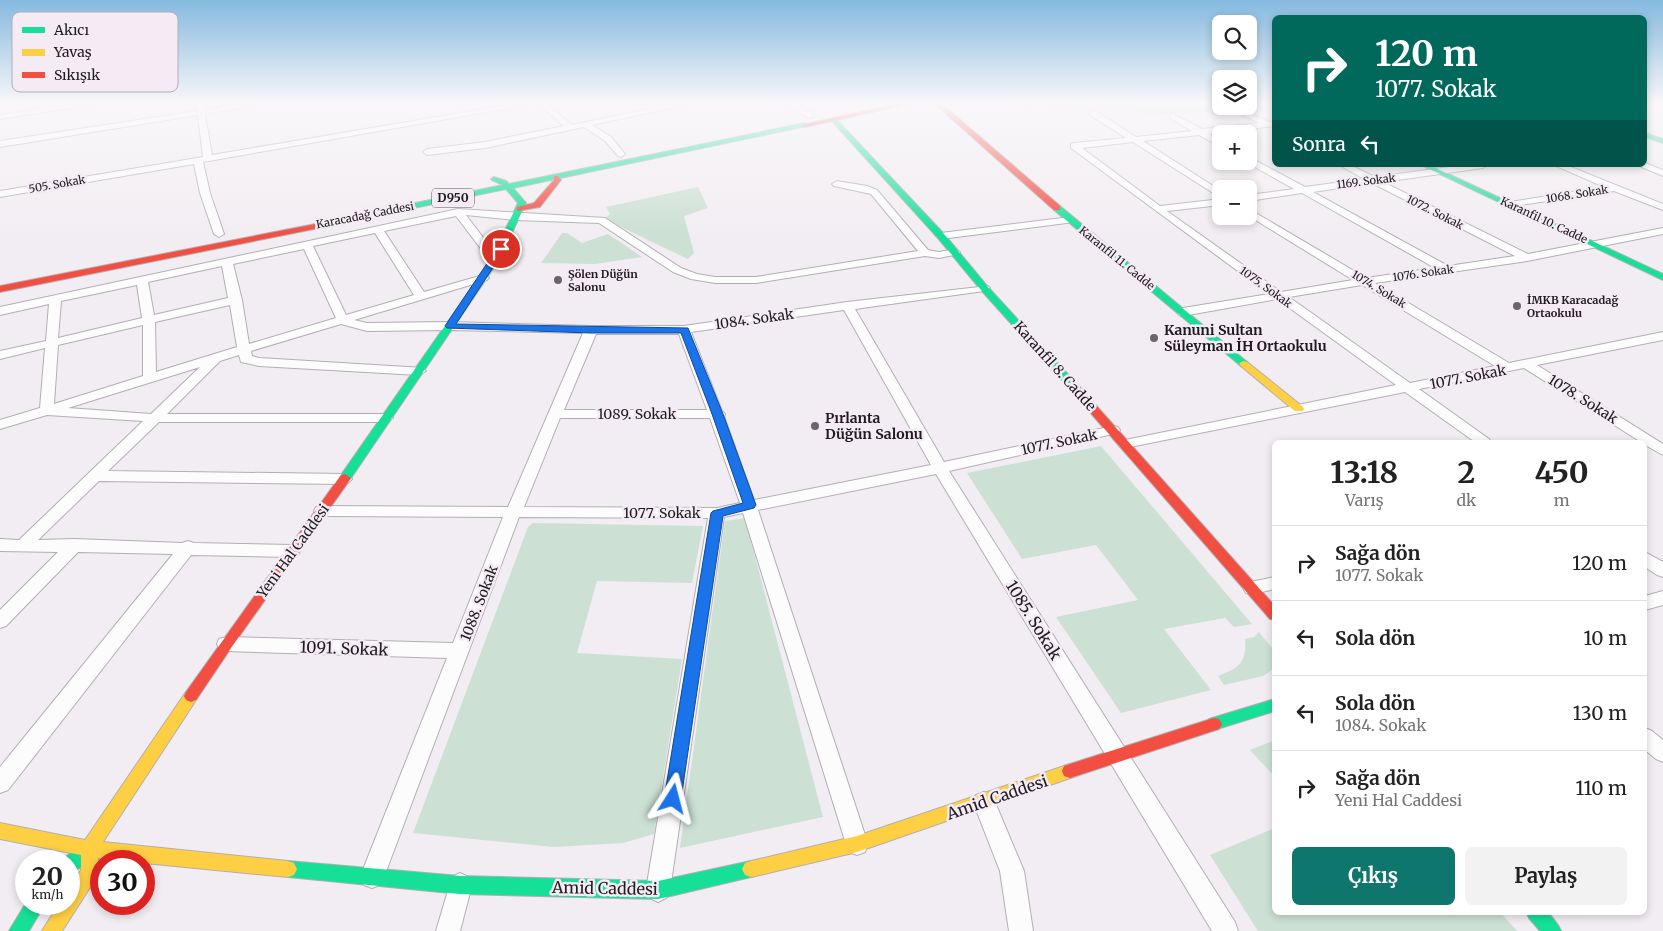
<!DOCTYPE html>
<html lang="tr">
<head>
<meta charset="utf-8">
<style>
	body { margin:0; font-family:Merriweather,serif; background:#f2f2f2; color:#222; height:100vh; display:flex; flex-direction:column; font-size:19px; white-space:nowrap }
	* { box-sizing:border-box; margin:0 }
	p { font-size:16px; color:#767676 }
	.icon { flex:none; width:28px; height:28px; fill:none; stroke:currentColor; stroke-width:2; stroke-linecap:round; stroke-linejoin:round }
	.map { position:relative; flex:1; overflow:hidden }
	.side { position:absolute; left:1272px; top:440px; width:375px; height:475px; display:flex; flex-direction:column; background:#fff; border-radius:8px; box-shadow:0 2px 8px #0003 }
	.side>* { flex:none }
	.banner { position:absolute; left:1272px; top:15px; width:375px; height:152px; border-radius:8px; box-shadow:0 2px 8px #0003; background:#00695c; color:#fff; overflow:hidden }
	.tools { position:absolute; left:1212px; top:15px; display:grid; gap:10px }
	.tools a { display:grid; place-items:center; width:45px; height:45px; border-radius:8px; background:#fff; box-shadow:0 2px 8px #0003; font-size:25px }
	.speed { position:absolute; left:15px; top:850px; display:flex; gap:10px; font-size:25px; font-weight:700; text-align:center }
	.speed>* { display:grid; place-content:center; width:65px; height:65px; border-radius:50%; background:#fff; box-shadow:0 2px 8px #0003; line-height:1 }
	.speed small { font-size:12px; font-weight:400 }
	.speed .limit { border:8px solid #d22; background:#fff; color:#111 }
	.pin { position:absolute; display:grid; place-items:center; width:42px; height:42px; color:#fff; margin:-21px; border:2px solid #fff; border-radius:50%; box-shadow:0 1px 5px #0007 }
	.me { position:absolute; width:55px; margin:-28px; rotate:9deg; stroke-linejoin:round; filter:drop-shadow(0 0 4px #0008) }
	.turn { display:flex; align-items:center; gap:18px; height:105px; padding:0 20px; font-size:22px }
	.turn .icon { width:65px; height:65px; stroke-width:2.5 }
	.turn b { display:block; font-size:35px; line-height:42px }
	.then { display:flex; align-items:center; height:48px; padding:0 20px; background:#0003; gap:10px; font-size:19px }
	.eta { display:flex; justify-content:space-evenly; align-items:center; height:85px; text-align:center }
	.eta b { font-size:30px; font-weight:700; line-height:35px }
	.cta { display:flex; gap:10px; margin-top:auto; padding:10px 20px }
	.cta a { flex:1; height:58px; border-radius:8px; background:#0f766e; color:#fff; font-size:20px; font-weight:700; line-height:58px; text-align:center }
	.cta a+a { background:#f2f2f2; color:#222 }
	ul { padding:0; list-style:none }
	li { display:flex; align-items:center; gap:15px; height:75px; padding:0 20px; border-top:1px solid #e0e0e0 }
	li div { flex:1 }
	li b { display:block; font-size:19px }
	li em { font-style:normal }
	.map>svg:first-child { display:block }
	.green { fill:#cce0d4 }
	.lines { fill:none; stroke-linecap:round; stroke-linejoin:round }
	.street-casing { stroke:#b2afb2; stroke-width:2 }
	.fast-casing { stroke:#b2afb2; stroke-width:2 }
	.slow-casing { stroke:#b2afb2; stroke-width:2 }
	.jam-casing { stroke:#b2afb2; stroke-width:2 }
	.street { fill:#fdfcfd; fill-rule:evenodd }
	.fast { fill:#16e098; fill-rule:evenodd }
	.slow { fill:#ffcf43; fill-rule:evenodd }
	.jam { fill:#f24e42; fill-rule:evenodd }
	.route { fill:#1a73e8; stroke:#114b97 }
	.poi-dot { fill:#696569; stroke:#f4ebf4; stroke-width:2 }
	.labels { text-anchor:middle; stroke-width:5; stroke-linejoin:round; paint-order:stroke }
	.far-street-label { font-size:11px; fill:#1f1c1f; stroke:#f4ebf4 }
	.far-poi-label { font-size:11px; font-weight:bold; fill:#1f1c1f; stroke:#f4ebf4; text-anchor:start }
	.shield { fill:#f4ebf4; stroke:#5f5a5f; stroke-width:1 }
	.shield-label { font-size:12px; font-weight:bold; fill:#1f1c1f }
	.street-label { font-size:14px; fill:#1f1c1f; stroke:#f4ebf4 }
	.poi-label { font-size:14px; font-weight:bold; fill:#1f1c1f; stroke:#f4ebf4; text-anchor:start }
	.near-street-label { font-size:16px; fill:#1f1c1f; stroke:#f4ebf4 }
	.key { fill:#f4ebf4; stroke:#b4adb4; stroke-width:1 }
	.key-label { font-size:14px; fill:#1f1c1f }
</style>
</head>
<body>
<div class="map">
<svg width="1663" height="931" viewBox="0 0 1663 931">
	<rect width="100%" height="100%" fill="#f2edf2"/>
	<!-- green -->
	<g class="green">
		<path d="M1019 104H1221V106H1249V104H1275V110L1211 114 1206 112 1148 115 1139 114 1137 110 1093 106 1081 110 1041 105 1023 107Z"/>
		<path d="M698 187 708 208 684 216 694 253 688 259 604 219 610 214 606 207Z"/>
		<path d="M562 233H567L582 243 608 234 642 257 595 264 541 263Z"/>
		<path d="M1101 446 1252 624 1234 627 1225 618 1164 629 1211 690 1121 713 1056 617 1138 600 1096 545 1022 559 967 473Z"/>
		<path d="M745 518 823 817 680 848 725 521Z"/>
		<path d="M533 523 703 526 692 583 597 581 577 653 682 659 654 834 623 843 554 847 413 833 528 527Z"/>
		<path d="M1259 632 1275 652V668L1263 676 1224 685 1218 676C1239 668 1247 663 1245 639L1254 637Z"/>
		<path d="M1275 740V777L1250 750Z"/>
		<path d="M1275 828V912L1501 913 1517 931H1258L1210 855Z"/>
	</g>
	<g class="lines">
		<!-- street casing -->
		<g class="street-casing">
			<g id="street">
				<path d="M73 104H95L0 119V115Z"/>
				<path d="M196 104H204L205 110 239 104H260L205 114 212 155 513 104H532L203 162 210 193 224 234 219 237 214 234 200 193 194 164 0 197V191L203 157 198 115 0 147V141L197 111Z"/>
				<path d="M538 104H547L572 125 672 104H689L592 125 611 137 625 154 621 157 618 156 605 141 584 127 485 148 427 155 423 152 427 149 485 142 564 126Z"/>
				<path d="M786 104H796L815 116 808 118Z"/>
				<path d="M1090 111H1096L1136 137 1192 131 1170 118V114H1173L1202 129 1259 123 1242 115V111H1245L1270 122H1275V126L1209 134 1221 141V147L1199 135 1143 141 1221 191V198L1133 142 1082 148 1160 206 1221 199V205L1167 211 1281 292 1353 280 1249 216V209L1366 278 1435 268 1302 193 1249 201V195L1294 189 1246 162 1249 161V157L1305 187 1364 179 1339 165H1350L1375 177 1464 165H1487L1483 168 1383 182 1528 254 1663 228V234L1527 261 1375 283 1509 363 1663 332V340L1537 365 1663 444V455L1645 445V442H1641L1524 368 1419 389 1489 439 1491 442H1475L1405 392 1125 448 1120 447 1118 444 1120 441 1125 440 1396 385 1277 299 1183 316 1179 315 1177 312 1179 309 1183 308 1269 294 1071 148V144L1074 143 1126 138 1090 115ZM1372 183 1515 256 1448 266 1313 192ZM1362 285 1495 366 1410 383 1289 297Z"/>
				<path d="M1645 163 1663 170V176L1637 165H1645Z"/>
				<path d="M1554 165H1566L1663 204V210L1614 191 1507 207 1505 205 1510 202 1604 187Z"/>
				<path d="M837 181 867 186 877 190 928 250 939 252 955 249 960 252 959 254 939 258 925 256 756 283H715L691 279 673 272 599 223 516 220 466 215 500 260 499 262H491L456 216 384 231 424 292 483 275 489 278 487 280 354 320 367 323 450 322 591 326H684L847 302 988 286 990 288 988 290 984 291 855 309 944 462 1113 426 1118 427 1120 430 1118 433 1113 434 949 471 1235 922 1238 931H1212L936 474 758 510 868 844 865 852 857 855 849 852 846 844 743 513 724 517 670 890 666 898 658 902 650 898 646 890 708 518 519 517 384 877 380 885 372 888 364 885 360 877 447 658 226 651 219 649 217 644 219 639 226 637 453 643 503 517 322 516 316 515 314 511 316 507 322 506 508 507 583 333 450 330 367 331 341 324 251 351 252 356 259 358 424 368 426 371 419 375 259 366 241 362 239 355 220 361 167 414H386L393 418 386 422H159L108 471 344 474 349 476 352 479 349 482 344 484 99 481 38 540 75 539 182 543 188 541 194 543 292 545 298 547 300 551 298 555 292 557 191 555 8 790 0 793V767L173 554 78 552 6 626 0 628V610L58 552 0 551V539L19 540 143 421 47 415 0 429V420L40 408 45 348 0 359V351L46 341 49 304 0 315V307L458 209 605 218 681 268 697 274 715 277H756L918 251 871 194 834 186 832 184ZM375 233 414 295 346 315 313 246ZM304 249 336 318 249 344 242 300 233 264ZM222 266 228 298 154 315 148 282ZM137 285 142 318 58 338 61 301ZM230 305 237 347 156 372 155 322ZM844 310 931 465 754 500 724 416 725 414 722 411 691 332ZM143 325V376L54 404 58 345ZM596 334H679L707 410H564ZM200 367 151 414 68 408ZM560 418H710L740 503 717 508 524 507Z"/>
				<path d="M1070 217 1075 220 1074 222 941 239 936 236 941 233Z"/>
				<path d="M1645 552 1663 562V577L1657 575 1645 567Z"/>
				<path d="M1275 577V589L1252 594 1246 593 1243 588 1246 583Z"/>
				<path d="M1663 591V605L1645 610V596Z"/>
				<path d="M1645 728 1652 731 1663 740V762L1656 759 1645 750Z"/>
				<path d="M984 792 992 795 1024 871 1033 931H1009L1000 871 973 802 976 795Z"/>
				<path d="M460 873 468 877 472 885 460 931H436L452 877Z"/>
			</g>
		</g>
		<!-- fast casing -->
		<g class="fast-casing">
			<g id="fast">
				<path d="M831 118H835L944 234 987 286 1076 383 1077 385 1076 387H1068L981 290 938 238 831 120Z"/>
				<path d="M805 123 807 124V126L513 188 526 203 499 260 349 481H341L339 478 341 475 491 260 518 203 506 189 336 224 332 222 333 220 503 185 492 180 491 179 494 177 506 181 509 184Z"/>
				<path d="M1645 133 1663 139V143L1645 137Z"/>
				<path d="M1421 165H1429L1663 274V280Z"/>
				<path d="M1054 206H1060L1247 362 1249 364 1247 366H1241L1054 210Z"/>
				<path d="M1275 699V711L1214 730 1209 729 1206 724 1209 719Z"/>
				<path d="M89 841 95 843 98 849C93 859 79 870 69 873V861H62L63 859 83 843Z"/>
				<path d="M288 861 460 876 658 881 751 861 757 863 760 869 757 875 751 877 658 899 460 894 288 877 282 875 279 869 282 863Z"/>
				<path d="M26 903 45 904 29 931H9Z"/>
				<path d="M1526 912H1548L1558 925 1561 931H1540L1529 918Z"/>
			</g>
		</g>
		<!-- slow casing -->
		<g class="slow-casing">
			<g id="slow">
				<path d="M1244 361 1247 362 1303 407 1304 409 1303 411H1295L1241 366 1239 364 1241 362Z"/>
				<path d="M191 690 196 692 198 696 196 700 103 842 288 861 294 863 297 869 294 875 288 877 144 863V861L98 858 99 872 96 878 62 931H42L59 904H69V889L81 870V855L0 839V823L85 840 186 692Z"/>
				<path d="M1070 764 1076 766 1078 771 1076 776 857 852 751 877 745 875 742 869 745 863 751 861 857 836Z"/>
			</g>
		</g>
		<!-- jam casing -->
		<g class="jam-casing">
			<g id="jam">
				<path d="M896 104H909L805 127 802 125Z"/>
				<path d="M935 104H942L1060 206V210H1054Z"/>
				<path d="M554 176H558L561 180 540 207 517 211V207L534 203 554 180Z"/>
				<path d="M336 220 340 222 339 224 0 292V286Z"/>
				<path d="M1072 382 1076 383 1275 606V620L1270 619 1068 387 1067 385Z"/>
				<path d="M345 474 351 478 349 481 231 648 196 700 191 702 186 700 184 696 186 692 341 475Z"/>
				<path d="M1214 718 1219 719 1222 724 1219 729 1070 778 1064 776 1062 771 1064 766 1070 764Z"/>
			</g>
		</g>
		<!-- street -->
		<use href="#street" class="street"/>
		<!-- fast -->
		<use href="#fast" class="fast"/>
		<!-- slow -->
		<use href="#slow" class="slow"/>
		<!-- jam -->
		<use href="#jam" class="jam"/>
	</g>
	<!-- sky -->
	<linearGradient id="sky" x2="0" y2="1"><stop stop-color="#85b9df"/><stop offset="0.44" stop-color="#f9f7f9"/><stop offset="1" stop-color="#f9f7f9" stop-opacity="0"/></linearGradient>
	<rect width="1663" height="235" fill="url(#sky)"/>
	<!-- route -->
	<path class="route" d="M501 246 505 249 456 324 688 328 723 414 756 505 754 508 723 516 681 799 678 805 673 807 667 805 664 799 711 513 713 511 743 503 712 414 681 333H591L447 328 445 326 498 247Z"/>
	<!-- markers -->
	<g class="poi-dot">
		<circle cx="558" cy="280" r="5"/>
		<circle cx="1517" cy="306" r="5"/>
		<circle cx="1154" cy="338" r="5"/>
		<circle cx="815" cy="426" r="5"/>
	</g>
	<g class="labels">
		<!-- far-street labels -->
		<g class="far-street-label">
			<text transform="translate(1366 181) rotate(-7)" y="4">1169. Sokak</text>
			<text transform="translate(57 184) rotate(-10)" y="4">505. Sokak</text>
			<text transform="translate(1577 194) rotate(-9)" y="4">1068. Sokak</text>
			<text transform="translate(1435 212) rotate(27)" y="4">1072. Sokak</text>
			<text transform="translate(365 215) rotate(-11)" y="4">Karacadağ Caddesi</text>
			<text transform="translate(1544 220) rotate(25)" y="4">Karanfil 10. Cadde</text>
			<text transform="translate(1117 258) rotate(39)" y="4">Karanfil 11. Cadde</text>
			<text transform="translate(1423 273) rotate(-8)" y="4">1076. Sokak</text>
			<text transform="translate(1266 287) rotate(36)" y="4">1075. Sokak</text>
			<text transform="translate(1379 289) rotate(31)" y="4">1074. Sokak</text>
		</g>
		<!-- far-poi labels -->
		<g class="far-poi-label">
			<text x="568" y="278">Şölen Düğün<tspan x="568" dy="13">Salonu</tspan></text>
			<text x="1527" y="304">İMKB Karacadağ<tspan x="1527" dy="13">Ortaokulu</tspan></text>
		</g>
		<!-- shield labels -->
		<rect class="shield" x="432" y="188.5" width="42" height="19" rx="4"/>
		<g class="shield-label">
			<text x="453" y="202">D950</text>
		</g>
		<!-- street labels -->
		<g class="street-label">
			<text transform="translate(754 319) rotate(-8)" y="5">1084. Sokak</text>
			<text transform="translate(1055 366) rotate(48)" y="5">Karanfil 8. Cadde</text>
			<text transform="translate(1468 377) rotate(-11)" y="5">1077. Sokak</text>
			<text transform="translate(1583 399) rotate(32)" y="5">1078. Sokak</text>
			<text x="637" y="419">1089. Sokak</text>
			<text transform="translate(1059 442) rotate(-12)" y="5">1077. Sokak</text>
			<text x="662" y="518">1077. Sokak</text>
			<text transform="translate(293 551) rotate(-54)" y="5">Yeni Hal Caddesi</text>
			<text transform="translate(479 603) rotate(-69)" y="5">1088. Sokak</text>
		</g>
		<!-- poi labels -->
		<g class="poi-label">
			<text x="1164" y="335">Kanuni Sultan<tspan x="1164" dy="16">Süleyman İH Ortaokulu</tspan></text>
			<text x="825" y="423">Pırlanta<tspan x="825" dy="16">Düğün Salonu</tspan></text>
		</g>
		<!-- near-street labels -->
		<g class="near-street-label">
			<text transform="translate(1034 620) rotate(58)" y="6">1085. Sokak</text>
			<text transform="translate(344 648) rotate(2)" y="6">1091. Sokak</text>
			<text transform="translate(997 797) rotate(-19)" y="6">Amid Caddesi</text>
			<text transform="translate(605 888) rotate(1)" y="6">Amid Caddesi</text>
		</g>
	</g>
	<!-- legend -->
	<rect x="12" y="12" width="166" height="80" rx="8" class="key"/>
	<rect x="22" y="27" width="23" height="6" fill="#16e098"/>
	<rect x="22" y="49" width="23" height="7" fill="#ffcf43"/>
	<rect x="22" y="72" width="23" height="6" fill="#f24e42"/>
	<g class="key-label">
		<text x="54" y="35">Akıcı</text>
		<text x="54" y="57">Yavaş</text>
		<text x="54" y="80">Sıkışık</text>
	</g>
</svg>
<div class="tools">
<a><svg class="icon" aria-label="search" viewBox="0 0 24 24"><circle cx="10" cy="10" r="6"/><path d="M15 15l6 6"/></svg></a>
<a><svg class="icon" aria-label="layers" viewBox="0 0 24 24"><path d="M12 4l9 5-9 5-9-5zM3 14l9 5 9-5"/></svg></a>
<a>+</a>
<a>−</a>
</div>
<div class="speed"><div>20<small>km/h</small></div><div class="limit">30</div></div>
<div class="pin" style="left:501px;top:249px;background:#d93025"><svg class="icon" aria-label="arrive" viewBox="0 0 24 24"><path d="M6 21V4h12l-3 4 3 4H6"/></svg></div>
<svg class="me" style="left:673px;top:799px" viewBox="-20 -20 40 40"><path d="M0-17L14 15 0 8-14 15z" fill="#1a73e8" stroke="#fff" stroke-width="4"/></svg>
<div class="banner">
<div class="turn"><svg class="icon" aria-label="right" viewBox="0 0 24 24"><path d="M7 20v-9h11M14 6l5 5-5 5"/></svg><div><b>120 m</b>1077. Sokak</div></div>
<div class="then">Sonra<svg class="icon" aria-label="left" viewBox="0 0 24 24"><path d="M17 20v-9H6M10 6l-5 5 5 5"/></svg></div>
</div>
<section class="side">
<div class="eta">
<div><b>13:18</b><p>Varış</p></div>
<div><b>2</b><p>dk</p></div>
<div><b>450</b><p>m</p></div>
</div>
<ul>
<li><svg class="icon" aria-label="right" viewBox="0 0 24 24"><path d="M7 20v-9h11M14 6l5 5-5 5"/></svg><div><b>Sağa dön</b><p>1077. Sokak</p></div><em>120 m</em></li>
<li><svg class="icon" aria-label="left" viewBox="0 0 24 24"><path d="M17 20v-9H6M10 6l-5 5 5 5"/></svg><div><b>Sola dön</b></div><em>10 m</em></li>
<li><svg class="icon" aria-label="left" viewBox="0 0 24 24"><path d="M17 20v-9H6M10 6l-5 5 5 5"/></svg><div><b>Sola dön</b><p>1084. Sokak</p></div><em>130 m</em></li>
<li><svg class="icon" aria-label="right" viewBox="0 0 24 24"><path d="M7 20v-9h11M14 6l5 5-5 5"/></svg><div><b>Sağa dön</b><p>Yeni Hal Caddesi</p></div><em>110 m</em></li>
</ul>
<div class="cta"><a>Çıkış</a><a>Paylaş</a></div>
</section>
</div>
</body>
</html>
